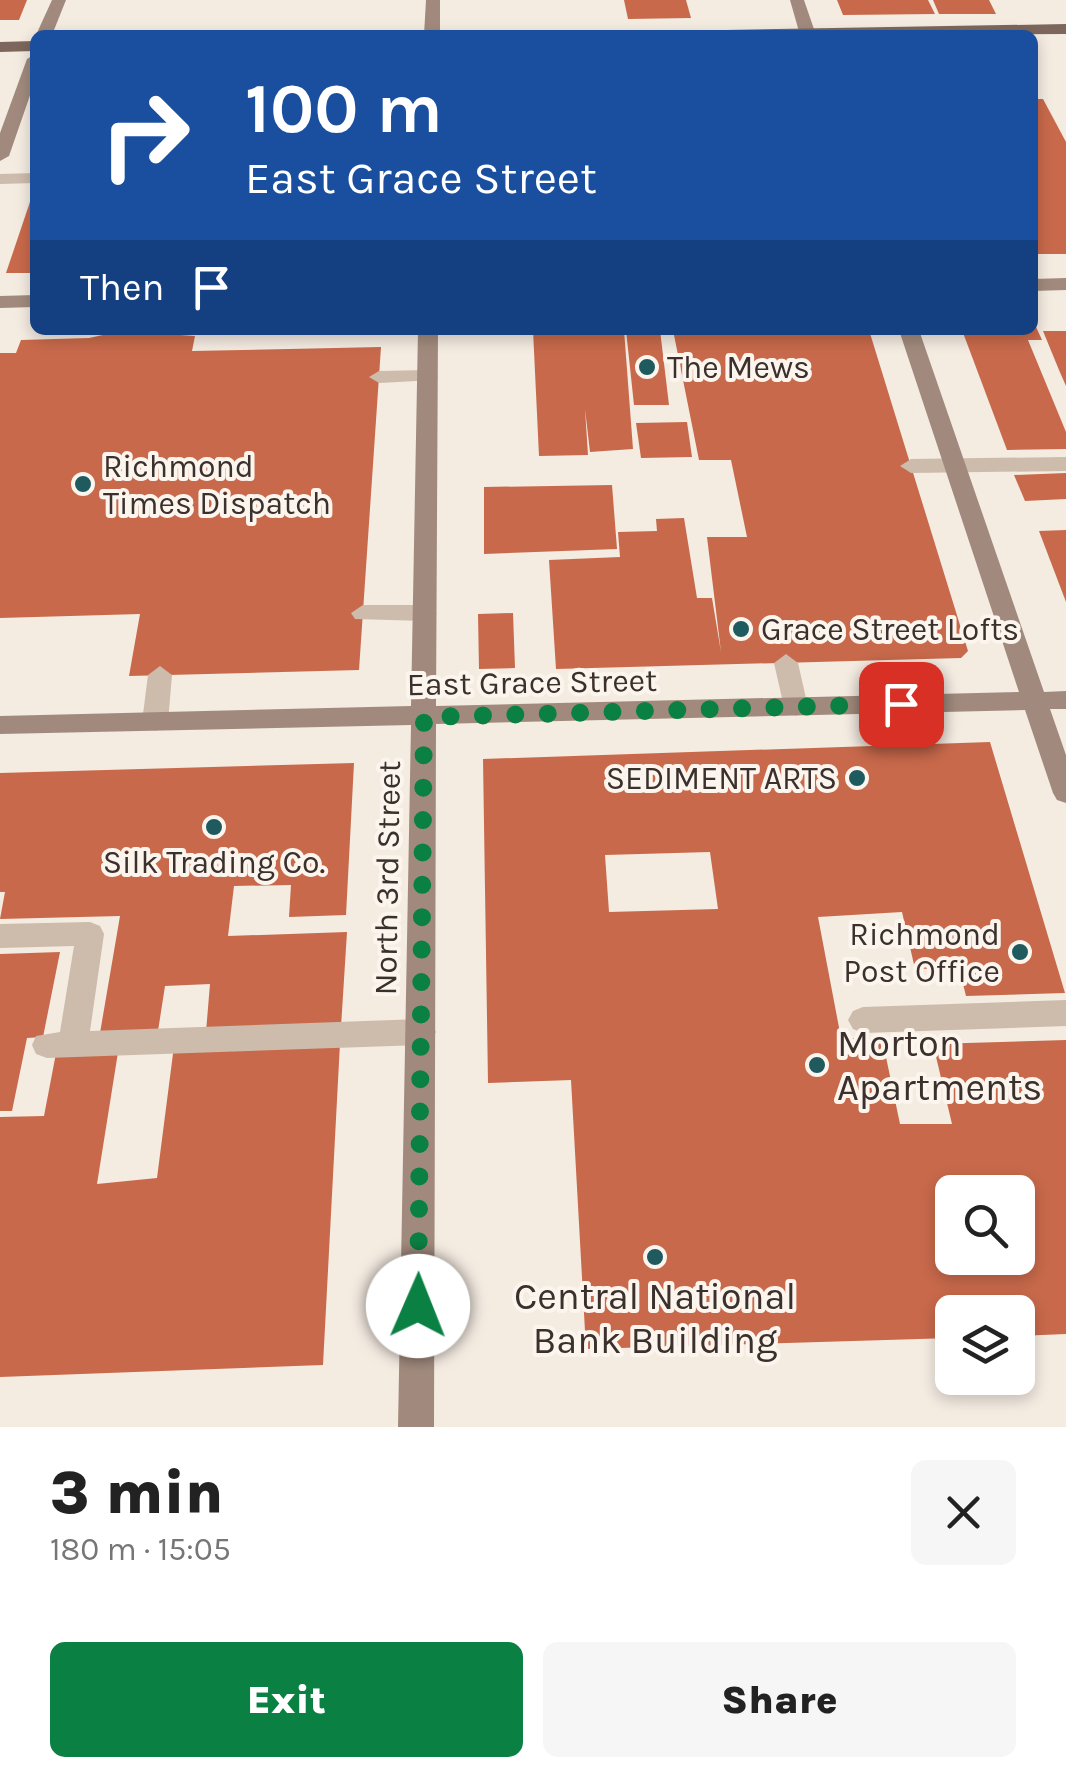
<!DOCTYPE html>
<html lang="en">
<head>
<meta charset="utf-8">
<style>
	body { margin:0; font-family:Karla,sans-serif; background:#f6f6f6; color:#222; height:100vh; display:flex; flex-direction:column; font-size:38px; white-space:nowrap }
	* { box-sizing:border-box; margin:0 }
	p { font-size:32px; color:#767676 }
	.icon { flex:none; width:55px; height:55px; fill:none; stroke:currentColor; stroke-width:2; stroke-linecap:round; stroke-linejoin:round }
	.map { position:relative; height:1427px; overflow:hidden }
	.side { display:flex; flex-direction:column; background:#fff; flex:1 }
	.side>* { flex:none }
	.banner { position:absolute; left:30px; top:30px; width:1008px; height:305px; border-radius:15px; box-shadow:0 5px 15px #0003; background:#1a4fa0; color:#fff; overflow:hidden }
	.controls { position:absolute; left:935px; top:1175px; display:grid; gap:20px }
	.controls a { display:grid; place-items:center; width:100px; height:100px; border-radius:15px; background:#fff; box-shadow:0 5px 15px #0003; font-size:50px }
	.pin { position:absolute; display:grid; place-items:center; width:85px; height:85px; color:#fff; margin:-42px; border-radius:20px; box-shadow:0 5px 15px #0006 }
	.me { position:absolute; width:110px; margin:-55px; rotate:1deg; stroke-linejoin:round; filter:drop-shadow(0 0 8px #0008) }
	.turn { display:flex; align-items:center; gap:35px; height:210px; padding:0 50px; font-size:45px }
	.turn .icon { width:130px; height:130px; stroke-width:2.5 }
	.turn b { display:block; font-size:70px; line-height:85px }
	.then { display:flex; align-items:center; height:95px; padding:0 50px; background:#0003; gap:20px; font-size:38px }
	.round { display:grid; place-items:center; flex:none; width:105px; height:105px; border-radius:15px; background:#f6f6f6 }
	.summary { display:flex; align-items:center; justify-content:space-between; height:170px; padding:0 50px }
	h1 { font-size:60px; font-weight:800; line-height:75px }
	.cta { display:flex; gap:20px; margin-top:auto; padding:20px 50px }
	.cta a { flex:1; height:115px; border-radius:15px; background:#0b8043; color:#fff; font-size:40px; font-weight:800; line-height:115px; text-align:center }
	.cta a+a { background:#f6f6f6; color:#222 }
	.map>svg:first-child { display:block }
	.building { fill:#c8694b; fill-rule:evenodd }
	.lines { fill:none; stroke-linecap:round; stroke-linejoin:round }
	.lane { fill:#cdbbac; fill-rule:evenodd }
	.secondary { fill:#a18a7d; fill-rule:evenodd }
	.primary { fill:#7d675c; fill-rule:evenodd }
	.route { stroke:#0b8043; stroke-width:18; stroke-dasharray:0 32.4 }
	.poi-dot { fill:#1f5a5e; stroke:#fbf5ee; stroke-width:4 }
	.labels { text-anchor:middle; stroke-width:8; stroke-linejoin:round; paint-order:stroke }
	.poi-label { font-size:32px; fill:#3b302b; stroke:#fbf5ee; text-anchor:start }
	.street-label { font-size:32px; fill:#3b302b; stroke:#fbf5ee }
	.near-poi-label { font-size:38px; fill:#3b302b; stroke:#fbf5ee; text-anchor:start }
</style>
</head>
<body>
<div class="map">
<svg width="1066" height="1427" viewBox="0 0 1066 1427">
	<rect width="100%" height="100%" fill="#f4ebe1"/>
	<!-- building -->
	<g class="building">
		<path d="M0 0H27L19 20H0Z"/>
		<path d="M624 0H686L691 18 628 19Z"/>
		<path d="M837 0H928L935 14 843 15Z"/>
		<path d="M933 0H989L996 14H939Z"/>
		<path d="M1032 99H1043L1066 142V254H1032Z"/>
		<path d="M34 190 35 273H6Z"/>
		<path d="M1032 318 1042 340H1028L1066 432V449L1007 450 962 330H1032Z"/>
		<path d="M533 330H624L633 449 590 452 585 409 588 455 539 456Z"/>
		<path d="M626 330H660L669 405H634Z"/>
		<path d="M673 330H869L968 651 961 658 556 669 549 560 620 557 618 532 657 531 656 519 684 518 697 598H712L721 652 707 537H747L731 460H699Z"/>
		<path d="M121 331 195 336 192 351 381 347 359 670 129 676 140 614 0 618V353H16L21 340 89 338Z"/>
		<path d="M1043 331H1066V386L1059 370Z"/>
		<path d="M687 422 692 457 641 458 636 423Z"/>
		<path d="M1066 473V499L1025 501 1014 475Z"/>
		<path d="M612 485 617 549 484 554V487Z"/>
		<path d="M1066 530V602L1039 531Z"/>
		<path d="M513 613 515 668 479 669 478 614Z"/>
		<path d="M990 742 1065 993 966 996 959 968 915 969 902 912 818 917 841 1038H882L900 1124H952L933 1044 1066 1040V1334L1018 1336V1312H952V1338L586 1349 571 1080 488 1083 483 759ZM710 852 718 909 609 912 605 855ZM952 1192H1018V1258H952Z"/>
		<path d="M354 763 346 915 289 917 291 885 234 886 228 936 347 932 341 1027 206 1032 210 984 165 986 158 1031 100 1033 120 916 0 919 5 892H0V773Z"/>
		<path d="M60 952 43 1037 27 1038 12 1111H0V954Z"/>
		<path d="M340 1043 323 1365 0 1377V1117L44 1116 57 1048 119 1046 97 1184 157 1178 174 1046Z"/>
	</g>
	<g class="lines">
		<!-- lane -->
		<g class="lane">
			<path d="M35 173V183L0 184V174Z"/>
			<path d="M428 370 438 376 435 380 379 383 369 377 379 371Z"/>
			<path d="M1066 457V471L911 473 900 466 911 459Z"/>
			<path d="M363 605H425L437 613 425 621 355 619 351 613Z"/>
			<path d="M786 654 798 663 808 707 796 716 784 707 774 663Z"/>
			<path d="M160 666 172 675 168 722 155 731 142 722 148 675Z"/>
			<path d="M90 922 100 926 104 934 90 1031 421 1019 431 1023 436 1032 431 1041 421 1045 47 1058 36 1054 32 1045 36 1036 60 1032 74 946 0 948V924Z"/>
			<path d="M1066 1000V1026L863 1033 853 1029 848 1020 853 1011 863 1007Z"/>
		</g>
		<!-- secondary -->
		<g class="secondary">
			<path d="M52 0H66L52 35H36Z"/>
			<path d="M426 0H440V35H424Z"/>
			<path d="M790 0H804L816 35H800Z"/>
			<path d="M35 54V81L9 156 0 161V133L27 59Z"/>
			<path d="M1066 278V290L1032 291V279Z"/>
			<path d="M35 295V307L0 308V296Z"/>
			<path d="M418 330H438L436 706 1019 692 899 330H919L1044 692 1066 691V709H1050L1066 755V803L1057 800 1053 793 1025 710 436 724 434 1427H398L411 725 0 734V716L411 706Z"/>
		</g>
		<!-- primary -->
		<g class="primary">
			<path d="M1066 24V34L717 35 725 30Z"/>
			<path d="M35 41V51L0 52V42Z"/>
		</g>
	</g>
	<g class="lines">
		<!-- route -->
		<path class="route" d="M418 1306 424 717 901 704"/>
	</g>
	<!-- markers -->
	<g class="poi-dot">
		<circle cx="647" cy="367" r="10"/>
		<circle cx="83" cy="484" r="10"/>
		<circle cx="741" cy="629" r="10"/>
		<circle cx="857" cy="778" r="10"/>
		<circle cx="214" cy="827" r="10"/>
		<circle cx="1020" cy="952" r="10"/>
		<circle cx="817" cy="1065" r="10"/>
		<circle cx="655" cy="1257" r="10"/>
	</g>
	<g class="labels">
		<!-- poi labels -->
		<g class="poi-label">
			<text x="667" y="378">The Mews</text>
			<text x="103" y="477">Richmond<tspan x="103" dy="37">Times Dispatch</tspan></text>
			<text x="761" y="640">Grace Street Lofts</text>
			<text x="837" y="789" text-anchor="end">SEDIMENT ARTS</text>
			<text x="214" y="873" text-anchor="middle">Silk Trading Co.</text>
			<text x="1000" y="945" text-anchor="end">Richmond<tspan x="1000" dy="37">Post Office</tspan></text>
		</g>
		<!-- street labels -->
		<g class="street-label">
			<text transform="translate(532 682) rotate(-1)" y="11">East Grace Street</text>
			<text transform="translate(387 878) rotate(-89)" y="11">North 3rd Street</text>
		</g>
		<!-- near-poi labels -->
		<g class="near-poi-label">
			<text x="837" y="1056">Morton<tspan x="837" dy="44">Apartments</tspan></text>
			<text x="655" y="1309" text-anchor="middle">Central National<tspan x="655" dy="44">Bank Building</tspan></text>
		</g>
	</g>
</svg>
<div class="controls">
<a><svg class="icon" aria-label="search" viewBox="0 0 24 24"><circle cx="10" cy="10" r="6"/><path d="M15 15l6 6"/></svg></a>
<a><svg class="icon" aria-label="layers" viewBox="0 0 24 24"><path d="M12 4l9 5-9 5-9-5zM3 14l9 5 9-5"/></svg></a>
</div>
<div class="pin" style="left:901px;top:704px;background:#d93025"><svg class="icon" aria-label="arrive" viewBox="0 0 24 24"><path d="M6 21V4h12l-3 4 3 4H6"/></svg></div>
<svg class="me" style="left:418px;top:1306px" viewBox="-20 -20 40 40"><circle r="19" fill="#fff"/><path d="M0-13L10 11 0 6-10 11z" fill="#0b8043"/></svg>
<div class="banner">
<div class="turn"><svg class="icon" aria-label="right" viewBox="0 0 24 24"><path d="M7 20v-9h11M14 6l5 5-5 5"/></svg><div><b>100 m</b>East Grace Street</div></div>
<div class="then">Then<svg class="icon" aria-label="arrive" viewBox="0 0 24 24"><path d="M6 21V4h12l-3 4 3 4H6"/></svg></div>
</div>
</div>
<section class="side">
<div class="summary"><div><h1>3 min</h1><p>180 m · 15:05</p></div><a class="round"><svg class="icon" aria-label="close" viewBox="0 0 24 24"><path d="M6 6l12 12M18 6L6 18"/></svg></a></div>
<div class="cta"><a>Exit</a><a>Share</a></div>
</section>
</body>
</html>
